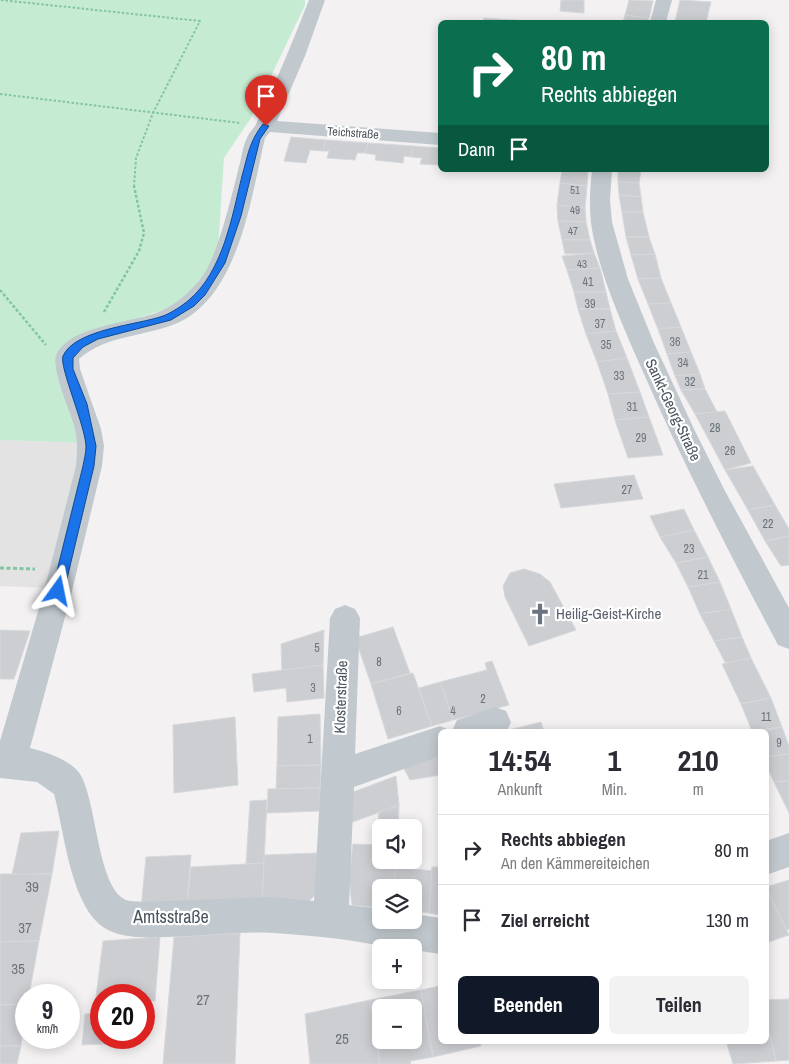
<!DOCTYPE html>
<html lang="de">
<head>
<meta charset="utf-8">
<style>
	body { margin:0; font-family:"Archivo Narrow",sans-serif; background:#f2f2f3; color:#2b2b33; height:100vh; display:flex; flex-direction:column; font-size:19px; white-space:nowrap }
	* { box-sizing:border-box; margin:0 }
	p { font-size:16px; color:#7c7c81 }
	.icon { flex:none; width:28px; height:28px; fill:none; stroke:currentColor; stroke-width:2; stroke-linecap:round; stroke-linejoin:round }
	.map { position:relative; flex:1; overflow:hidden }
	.panel { position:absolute; left:438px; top:729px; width:331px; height:315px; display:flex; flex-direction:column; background:#fff; border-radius:8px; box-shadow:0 2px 12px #0003 }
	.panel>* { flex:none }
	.banner { position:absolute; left:438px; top:20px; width:331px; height:152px; border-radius:8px; box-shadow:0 2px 12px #0003; background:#0b6e4f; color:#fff; overflow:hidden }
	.buttons { position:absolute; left:372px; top:819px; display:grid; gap:10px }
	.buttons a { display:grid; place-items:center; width:50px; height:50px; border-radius:8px; background:#fff; box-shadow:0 2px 12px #0003; font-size:25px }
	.speed { position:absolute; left:15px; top:984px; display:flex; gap:10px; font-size:25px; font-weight:700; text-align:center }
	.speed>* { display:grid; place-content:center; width:65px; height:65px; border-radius:50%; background:#fff; box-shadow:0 2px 12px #0003; line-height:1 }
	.speed small { font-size:12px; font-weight:400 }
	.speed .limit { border:8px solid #d22; background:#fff; color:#111 }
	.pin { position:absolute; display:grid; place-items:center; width:42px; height:42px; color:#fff; margin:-51px -21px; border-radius:50% 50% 50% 0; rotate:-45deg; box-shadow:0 0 5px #0007 }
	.pin .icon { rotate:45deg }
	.me { position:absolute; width:55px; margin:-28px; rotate:12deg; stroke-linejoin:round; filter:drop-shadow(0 0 4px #0008) }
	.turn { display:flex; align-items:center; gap:18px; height:105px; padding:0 20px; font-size:22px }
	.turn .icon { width:65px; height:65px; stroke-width:2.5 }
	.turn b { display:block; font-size:35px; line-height:42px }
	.then { display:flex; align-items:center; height:48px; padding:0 20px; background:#0003; gap:10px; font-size:19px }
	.eta { display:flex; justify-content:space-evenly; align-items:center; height:85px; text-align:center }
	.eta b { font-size:30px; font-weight:700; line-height:35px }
	.primary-button { display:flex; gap:10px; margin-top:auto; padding:10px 20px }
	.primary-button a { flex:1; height:58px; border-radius:8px; background:#111827; color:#fff; font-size:20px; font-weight:700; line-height:58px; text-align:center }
	.primary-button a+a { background:#f2f2f3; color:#2b2b33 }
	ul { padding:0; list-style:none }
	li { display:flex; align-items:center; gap:15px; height:70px; padding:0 20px; border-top:1px solid #e1e1e2 }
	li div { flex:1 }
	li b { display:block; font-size:19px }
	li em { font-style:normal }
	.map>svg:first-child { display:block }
	.education { fill:#e4e3e3 }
	.green { fill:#c6ebd3 }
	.building { fill:#ccced2; stroke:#d6d8dc; fill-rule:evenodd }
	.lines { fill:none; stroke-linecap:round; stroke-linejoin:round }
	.path-far2 { stroke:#82c5a2; stroke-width:2; stroke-dasharray:2.5 2; stroke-linecap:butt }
	.path-far1 { stroke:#82c5a2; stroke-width:2.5; stroke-dasharray:3 2; stroke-linecap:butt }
	.path { stroke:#82c5a2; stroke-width:3; stroke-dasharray:4 2.5; stroke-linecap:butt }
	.minor { fill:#c1c9ce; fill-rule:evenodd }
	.route { fill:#1a73e8; stroke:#114b97 }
	.labels { text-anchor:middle; stroke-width:4.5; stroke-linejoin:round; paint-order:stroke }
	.far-number-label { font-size:11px; fill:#6b737a }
	.far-street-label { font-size:12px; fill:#4b555c; stroke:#fff }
	.number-label { font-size:12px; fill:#6b737a }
	.street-label { font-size:15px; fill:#4b555c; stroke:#fff }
	.worship-label { font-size:15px; fill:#5b616d; stroke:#fff; text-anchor:start }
	.near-number-label { font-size:15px; fill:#6b737a }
	.near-street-label { font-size:18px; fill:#4b555c; stroke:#fff }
</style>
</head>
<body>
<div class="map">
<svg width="789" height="1064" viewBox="0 0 789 1064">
	<rect width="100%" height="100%" fill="#f3f1f2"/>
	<!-- education -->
	<path class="education" d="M0 440 84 443 50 588 0 586Z"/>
	<!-- green -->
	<path class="green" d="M0 0H305V5L251 118 224 158 218 249 203 282 176 306 85 335 60 348 55 366 84 443 0 440Z"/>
	<!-- building -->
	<g class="building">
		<path d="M561 0H584V13L560 11Z"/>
		<path d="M629 0 653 1 649 18 625 15Z"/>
		<path d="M680 0 711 2 706 22H675Z"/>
		<path d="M625 15 649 18 647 22H623Z"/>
		<path d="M484 18 543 22H483Z"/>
		<path d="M291 137 326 140 323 151 310 150 306 163 284 161Z"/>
		<path d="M326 140 368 143 365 153H357L355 160 327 158 329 151H323Z"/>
		<path d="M368 143 413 146 411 157 404 156 403 163 375 160 376 155 365 153Z"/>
		<path d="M413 146 440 148V165L420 164 422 158 411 157Z"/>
		<path d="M562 170H588L587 186 560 183Z"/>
		<path d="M618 170H641L639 183 618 182Z"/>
		<path d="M618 182 639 183 641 197 619 195Z"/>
		<path d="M560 183 587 186 585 208 557 205Z"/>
		<path d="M619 195 641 197 643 212H622Z"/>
		<path d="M557 205 585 208 586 222 558 221Z"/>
		<path d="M622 212H643L649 237H626Z"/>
		<path d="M558 221 586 222 590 240H562Z"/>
		<path d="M626 237H649L655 254 631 255Z"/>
		<path d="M562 240H590L594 253 565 254Z"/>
		<path d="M594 253 600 268 567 270 562 256Z"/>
		<path d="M655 254 661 278 638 279 631 255Z"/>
		<path d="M600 268 606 292H574L567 270Z"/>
		<path d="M661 278 671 303 648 304 638 279Z"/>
		<path d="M574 292H606L610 309H578Z"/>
		<path d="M671 303 681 327 658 329 648 304Z"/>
		<path d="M578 309H610L616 331 586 334Z"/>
		<path d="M681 327 691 352 667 354 658 329Z"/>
		<path d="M616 331 627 358 597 362 586 334Z"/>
		<path d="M691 352 700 374 675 376 667 354Z"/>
		<path d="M627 358 640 392 608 394 597 362Z"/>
		<path d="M700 374 705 389 681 390 675 376Z"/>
		<path d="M705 389 717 412 695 414 681 390Z"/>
		<path d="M640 392 649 417 615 420 608 394Z"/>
		<path d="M725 411 751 463 725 470 695 414Z"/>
		<path d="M649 417 663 455 628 458 615 420Z"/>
		<path d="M753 466 775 505 748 510 725 470Z"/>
		<path d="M634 475 643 499 561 508 554 484Z"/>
		<path d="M775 505 789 529V536L765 541 748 510Z"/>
		<path d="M684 509 694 530 660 537 650 516Z"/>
		<path d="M694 530 708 557 676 563 660 537Z"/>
		<path d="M789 536V565L781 566 765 541Z"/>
		<path d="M708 557 720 582 688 587 676 563Z"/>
		<path d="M524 569 540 574 550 582 576 630 529 646 505 597 503 586 510 573Z"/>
		<path d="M720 582 731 609 700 614 688 587Z"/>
		<path d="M731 609 742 637 714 641 700 614Z"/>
		<path d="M393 627 410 673 371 684 355 638Z"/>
		<path d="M0 630 30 631 14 679H0Z"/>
		<path d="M324 630 323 665 282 671 281 644Z"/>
		<path d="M742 637 751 658 726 664 714 641Z"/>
		<path d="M751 658 771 698 741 704 722 664Z"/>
		<path d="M492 661 509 705 453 720 440 682 487 670 485 663Z"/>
		<path d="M323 665 324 698 287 702 286 688 254 692 252 674Z"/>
		<path d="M413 673 432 726 388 739 371 684Z"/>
		<path d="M440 682 453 720 432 726 419 688Z"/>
		<path d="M771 698 782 727 752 731 741 704Z"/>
		<path d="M320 714 321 765 277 766 278 717Z"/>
		<path d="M235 717 238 785 174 793 173 725Z"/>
		<path d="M541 722 544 731H505Z"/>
		<path d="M782 727 789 746V754L766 757V731H760Z"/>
		<path d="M440 751V775L410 780 402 765Z"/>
		<path d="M789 754V781L774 782 766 765V757Z"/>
		<path d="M321 765 320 788 276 789 277 766Z"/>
		<path d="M396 776 399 805 350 823 348 794Z"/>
		<path d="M789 781V813L774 782Z"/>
		<path d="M320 788V811L267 813 268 789Z"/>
		<path d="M267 800 264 863 246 864 250 801Z"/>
		<path d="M399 805 398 828H381V845H377L379 812Z"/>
		<path d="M59 831 52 874 12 875 21 833Z"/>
		<path d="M353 844 381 845V860H396L395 888H381V908L352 905 349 879Z"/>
		<path d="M317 853 316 894 309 901 262 903 264 855Z"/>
		<path d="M191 855 187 906 141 909 146 857Z"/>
		<path d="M264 863 262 903 187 906 191 867Z"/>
		<path d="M395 867 433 871 429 913 414 911V888H395Z"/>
		<path d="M432 867H440V915L429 913Z"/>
		<path d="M0 874H52L39 941 0 942Z"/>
		<path d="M789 880V929L785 930 766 887Z"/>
		<path d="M766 889 789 935 766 943Z"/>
		<path d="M240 933 235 1064H163L174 937Z"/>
		<path d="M160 937 155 1001H146L144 1023V995H101V1038H142V1042L82 1045 85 1014 94 1013 103 941Z"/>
		<path d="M39 941 29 995H26V1004L0 1005V942Z"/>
		<path d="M440 986V1041H480L481 1046 433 1057 421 990Z"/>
		<path d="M421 990 433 1057 410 1061 411 1064H380L370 1000ZM381 1008H414V1040H381Z"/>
		<path d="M789 999V1060L776 1061 766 1020V1000Z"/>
		<path d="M370 1000 380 1064H310L305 1014Z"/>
		<path d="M26 1004 21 1046H0V1005Z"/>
		<path d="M766 1020 776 1061 733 1064 726 1041H766Z"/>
		<path d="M0 1046H21L17 1064H0Z"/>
	</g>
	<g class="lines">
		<!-- path-far2 -->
		<g class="path-far2">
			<path d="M1 0 200 21 153 113 136 158 134 187"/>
			<path d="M0 94 240 123"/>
		</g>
		<!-- path-far1 -->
		<g class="path-far1">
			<path d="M0 290 46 345"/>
			<path d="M104 312 139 251 144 233 134 186"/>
		</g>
		<!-- path -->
		<path class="path" d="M0 568 35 569"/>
		<!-- minor -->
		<g class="minor">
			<path d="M309 0H325L305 56 277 121 440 133V145L270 132 265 138C251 197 239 298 175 324 143 337 106 335 79 359L80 369 101 429 104 446 102 466 72 591 30 748C46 752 71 760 80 774 97 802 97 883 124 899 129 902 137 901 143 902L271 897 314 901 330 618 335 609 345 605 355 609 360 618 355 754 440 726 452 731H440V756L354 787 349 905 381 909V920H414V914L440 918V954L414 950V948C386 948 359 941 331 938 312 936 293 934 274 933 239 931 202 936 167 937 145 938 115 939 98 923 70 897 64 831 54 794L37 782 0 778V741L44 591 76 466C77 453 78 441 75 429 71 413 51 369 56 356 67 325 135 323 161 311 177 304 188 293 199 281 218 259 232 193 240 163 242 155 243 145 247 138 249 132 255 128 257 122 276 82 293 41 309 0Z"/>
			<path d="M656 0H672L666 22H650Z"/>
			<path d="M592 170H612L610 200 612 222 628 279 654 343 694 429 725 491 789 608V649L778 645C729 553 681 459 639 363 620 319 598 271 591 223 589 205 590 188 592 170Z"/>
			<path d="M495 707 506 711 511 722 507 731H452L457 720Z"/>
			<path d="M789 833V867L766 875V841Z"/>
		</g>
	</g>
	<!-- route -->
	<path class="route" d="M263 124 269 126 260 139 241 216 225 263 205 295 194 306 171 320 98 339 83 347 73 358V369L87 404 96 446 94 466 64 591 62 595 58 596 54 595 52 591 83 466C84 460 86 453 86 447 86 427 59 367 63 356 75 329 138 325 163 316 171 313 182 306 189 300 223 271 232 217 242 176 248 155 249 142 263 124Z"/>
	<!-- icons -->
	<defs>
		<g id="church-bare" transform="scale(1.725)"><path d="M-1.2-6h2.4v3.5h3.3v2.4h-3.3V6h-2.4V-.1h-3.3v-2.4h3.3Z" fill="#6b7280" stroke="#fff" stroke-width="2.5" paint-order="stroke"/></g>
	</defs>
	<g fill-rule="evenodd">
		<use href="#church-bare" x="540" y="614"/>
	</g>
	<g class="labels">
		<!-- far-number labels -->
		<g class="far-number-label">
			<text x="575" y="194">51</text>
			<text x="575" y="214">49</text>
			<text x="573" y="235">47</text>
			<text x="582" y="268">43</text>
		</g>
		<!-- far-street labels -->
		<g class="far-street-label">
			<text transform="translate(353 133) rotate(4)" y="4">Teichstraße</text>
		</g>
		<!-- number labels -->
		<g class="number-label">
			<text x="588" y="286">41</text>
			<text x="590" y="308">39</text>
			<text x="600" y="328">37</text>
			<text x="675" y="346">36</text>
			<text x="606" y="349">35</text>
			<text x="683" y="367">34</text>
			<text x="619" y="380">33</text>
			<text x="690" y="386">32</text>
			<text x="632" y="411">31</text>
			<text x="715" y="432">28</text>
			<text x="641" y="442">29</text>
			<text x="730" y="455">26</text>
			<text x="627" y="494">27</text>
			<text x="768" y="528">22</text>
			<text x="689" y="553">23</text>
			<text x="703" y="579">21</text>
			<text x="317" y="652">5</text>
			<text x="379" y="666">8</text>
			<text x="313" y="692">3</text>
			<text x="483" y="703">2</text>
			<text x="399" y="715">6</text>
			<text x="453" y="715">4</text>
			<text x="766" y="721">11</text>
			<text x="310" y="743">1</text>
			<text x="779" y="747">9</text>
		</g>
		<!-- street labels -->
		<g class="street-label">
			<text transform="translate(673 410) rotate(65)" y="5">Sankt-Georg-Straße</text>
			<text transform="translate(341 697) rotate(-88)" y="5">Klosterstraße</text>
		</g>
		<!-- worship labels -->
		<g class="worship-label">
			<text x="556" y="619">Heilig-Geist-Kirche</text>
		</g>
		<!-- near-number labels -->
		<g class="near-number-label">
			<text x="32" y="892">39</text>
			<text x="25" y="933">37</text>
			<text x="18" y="974">35</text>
			<text x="203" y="1005">27</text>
			<text x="342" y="1044">25</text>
		</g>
		<!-- near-street labels -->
		<g class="near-street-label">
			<text x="171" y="923">Amtsstraße</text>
		</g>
	</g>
</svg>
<div class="buttons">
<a><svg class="icon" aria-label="sound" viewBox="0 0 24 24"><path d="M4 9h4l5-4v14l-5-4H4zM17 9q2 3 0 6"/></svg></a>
<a><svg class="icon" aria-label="layers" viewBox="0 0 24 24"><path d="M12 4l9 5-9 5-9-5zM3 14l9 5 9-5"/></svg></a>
<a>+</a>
<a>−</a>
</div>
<div class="speed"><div>9<small>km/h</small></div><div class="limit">20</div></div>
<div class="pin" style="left:266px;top:126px;background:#d93025"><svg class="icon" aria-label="arrive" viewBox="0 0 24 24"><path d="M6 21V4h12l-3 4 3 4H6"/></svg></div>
<svg class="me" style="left:58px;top:591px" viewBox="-20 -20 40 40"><path d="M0-17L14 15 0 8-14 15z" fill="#1a73e8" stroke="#fff" stroke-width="4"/></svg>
<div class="banner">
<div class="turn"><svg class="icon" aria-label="right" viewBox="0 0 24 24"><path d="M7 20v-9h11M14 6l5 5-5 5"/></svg><div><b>80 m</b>Rechts abbiegen</div></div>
<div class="then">Dann<svg class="icon" aria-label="arrive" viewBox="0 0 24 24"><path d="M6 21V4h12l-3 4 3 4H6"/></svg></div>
</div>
<section class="panel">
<div class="eta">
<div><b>14:54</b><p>Ankunft</p></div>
<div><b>1</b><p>Min.</p></div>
<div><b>210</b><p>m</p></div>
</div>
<ul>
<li><svg class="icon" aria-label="right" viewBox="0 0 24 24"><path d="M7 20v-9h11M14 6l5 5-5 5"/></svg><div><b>Rechts abbiegen</b><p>An den Kämmereiteichen</p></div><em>80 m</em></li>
<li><svg class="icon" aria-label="arrive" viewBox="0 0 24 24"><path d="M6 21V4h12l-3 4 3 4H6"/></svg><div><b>Ziel erreicht</b></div><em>130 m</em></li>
</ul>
<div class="primary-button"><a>Beenden</a><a>Teilen</a></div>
</section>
</div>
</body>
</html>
